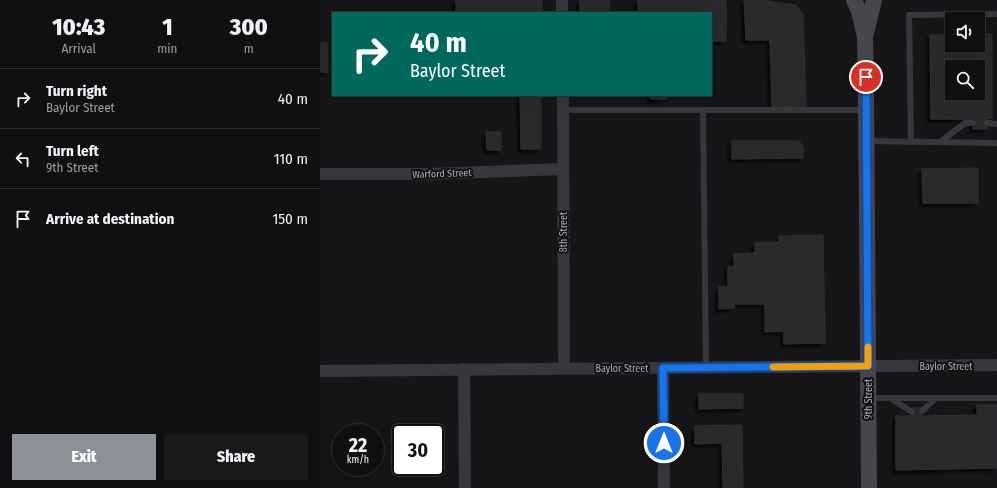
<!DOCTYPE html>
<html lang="en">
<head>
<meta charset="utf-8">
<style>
	body { margin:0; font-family:"Fira Sans Condensed",sans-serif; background:#19191b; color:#f1f3f6; height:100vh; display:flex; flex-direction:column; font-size:15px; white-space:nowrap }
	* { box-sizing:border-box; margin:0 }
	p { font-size:13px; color:#9c9d9f }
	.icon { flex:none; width:22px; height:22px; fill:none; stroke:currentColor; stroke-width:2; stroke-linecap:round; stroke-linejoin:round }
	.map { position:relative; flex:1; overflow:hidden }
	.side { display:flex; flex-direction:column; background:#101012; width:320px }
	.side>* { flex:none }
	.top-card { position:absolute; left:12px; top:12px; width:380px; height:84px; border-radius:0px; box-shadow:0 4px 16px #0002,0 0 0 1px #303032; background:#00695c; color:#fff; overflow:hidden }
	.controls { position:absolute; left:625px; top:12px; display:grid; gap:8px }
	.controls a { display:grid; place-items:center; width:40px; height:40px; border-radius:0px; background:#101012; box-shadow:0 4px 16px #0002,0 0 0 1px #303032; font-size:20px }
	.speed { position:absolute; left:12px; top:424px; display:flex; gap:8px; font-size:20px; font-weight:700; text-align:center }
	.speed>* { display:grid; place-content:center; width:52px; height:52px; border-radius:50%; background:#101012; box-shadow:0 4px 16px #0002,0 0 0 1px #303032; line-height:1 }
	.speed small { font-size:10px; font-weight:400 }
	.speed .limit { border:2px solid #111; border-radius:6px; background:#fff; color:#111 }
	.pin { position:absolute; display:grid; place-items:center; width:34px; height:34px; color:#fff; margin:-17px; border:2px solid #fff; border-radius:50%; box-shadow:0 1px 4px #0007 }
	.me { position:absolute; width:44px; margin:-22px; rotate:0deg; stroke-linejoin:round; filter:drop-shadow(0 0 3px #0008) }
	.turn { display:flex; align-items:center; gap:14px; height:84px; padding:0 12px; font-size:18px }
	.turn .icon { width:52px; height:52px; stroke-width:2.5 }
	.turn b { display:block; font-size:28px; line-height:34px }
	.eta { display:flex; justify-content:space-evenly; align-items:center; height:68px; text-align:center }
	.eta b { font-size:24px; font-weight:800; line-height:28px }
	.button { display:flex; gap:8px; margin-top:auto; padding:8px 12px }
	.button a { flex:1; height:46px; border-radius:0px; background:#8c9099; color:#fff; font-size:16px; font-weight:800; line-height:46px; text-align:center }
	.button a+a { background:#19191b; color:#f1f3f6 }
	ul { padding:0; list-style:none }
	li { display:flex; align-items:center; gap:12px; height:60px; padding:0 12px; border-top:1px solid #303032 }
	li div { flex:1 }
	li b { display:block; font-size:15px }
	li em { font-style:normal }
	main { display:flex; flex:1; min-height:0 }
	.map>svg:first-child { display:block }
	.building { fill:#29292c; stroke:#303034; fill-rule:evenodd; filter:url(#shadow) }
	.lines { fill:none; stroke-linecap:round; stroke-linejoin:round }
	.lane { stroke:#37383d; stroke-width:6 }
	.street { stroke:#37383d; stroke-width:12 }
	.secondary { stroke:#45474d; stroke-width:16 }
	.route-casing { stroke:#114b97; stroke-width:10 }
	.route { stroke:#1a73e8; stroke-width:7 }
	.slow { stroke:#f59e0b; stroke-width:7 }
	.labels { text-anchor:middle; stroke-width:4; stroke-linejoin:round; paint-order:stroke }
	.street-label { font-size:10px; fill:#a8adb8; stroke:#111113 }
</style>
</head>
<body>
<main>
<section class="side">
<div class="eta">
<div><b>10:43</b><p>Arrival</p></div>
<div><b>1</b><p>min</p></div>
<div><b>300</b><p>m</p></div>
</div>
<ul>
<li><svg class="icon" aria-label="right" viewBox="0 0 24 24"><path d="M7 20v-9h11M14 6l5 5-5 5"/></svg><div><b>Turn right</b><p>Baylor Street</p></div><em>40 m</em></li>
<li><svg class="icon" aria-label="left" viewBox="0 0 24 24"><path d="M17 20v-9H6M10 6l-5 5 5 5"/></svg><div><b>Turn left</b><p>9th Street</p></div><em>110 m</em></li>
<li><svg class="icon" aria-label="arrive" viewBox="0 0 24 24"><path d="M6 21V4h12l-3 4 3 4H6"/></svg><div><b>Arrive at destination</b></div><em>150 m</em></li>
</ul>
<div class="button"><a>Exit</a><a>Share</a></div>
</section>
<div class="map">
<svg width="677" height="488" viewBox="0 0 677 488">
	<defs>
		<filter id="shadow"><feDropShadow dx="-3.5" dy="3.5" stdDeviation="1" flood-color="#0009"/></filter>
	</defs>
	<rect width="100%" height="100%" fill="#161618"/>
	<!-- building -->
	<g class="building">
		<rect x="136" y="0" width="86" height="13"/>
		<rect x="260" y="0" width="29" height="13"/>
		<path d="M318 0H406V41H391V13H318Z"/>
		<path d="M424 0H439L476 5 483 15 486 106 452 107 450 40H426Z"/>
		<path d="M658 34H672V118L667 119V129H653V119H611L610 35H632V45H658ZM632 67H658V93H632Z"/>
		<path d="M7 42 8 72H0V43Z"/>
		<path d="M200 95H221V149H201Z"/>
		<rect x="331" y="95" width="15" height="4"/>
		<path d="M166 132H181V150H167Z"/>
		<path d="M412 141H479L483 147V158L412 159Z"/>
		<path d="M658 168V203H603L602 169Z"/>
		<path d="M503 235 505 343 464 344V331L445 332V304H414V308L399 309V287H408V267H414V254L435 253V243L459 242V236Z"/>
		<path d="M379 394H423V408L379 409Z"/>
		<path d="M657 405H677V468L576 470V416H592V408H602V416L657 415Z"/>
		<path d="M422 425 423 488H403L402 443 375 444V426Z"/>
	</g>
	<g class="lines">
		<!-- lane -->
		<g class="lane">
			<path d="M243 110H545"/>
			<path d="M383 110 386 367"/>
			<path d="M667 123 677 124"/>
			<path d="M547 141 677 143"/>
			<path d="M591 142 589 15 677 14"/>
			<path d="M620 142 645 123H653"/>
			<path d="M550 398H677"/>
			<path d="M570 398 592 412"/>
			<path d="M602 411 616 398"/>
		</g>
		<!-- street -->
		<g class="street">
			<path d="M242 0V13"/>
			<path d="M243 95 244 368"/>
			<path d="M0 174H109L243 169"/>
			<path d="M343 368 344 488"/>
			<path d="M144 369 145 488"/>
			<path d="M0 371 677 365"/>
		</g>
		<!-- secondary -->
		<g class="secondary">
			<path d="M534 0 539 11 545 37 546 90 549 488"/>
			<path d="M546 33 554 0"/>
		</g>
	</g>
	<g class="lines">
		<!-- route casing -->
		<g class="route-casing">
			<path id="route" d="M344 443 343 368 548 366 546 77"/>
		</g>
		<!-- route -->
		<use href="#route" class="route"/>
		<!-- slow -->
		<path class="slow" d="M453 367 548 366V347"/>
	</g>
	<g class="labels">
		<!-- street labels -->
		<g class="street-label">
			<text transform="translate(122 173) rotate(-2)" y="4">Warford Street</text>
			<text transform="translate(243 232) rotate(-90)" y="4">8th Street</text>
			<text x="626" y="370">Baylor Street</text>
			<text x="302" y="372">Baylor Street</text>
			<text transform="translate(548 399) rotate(-90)" y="4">9th Street</text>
		</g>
	</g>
</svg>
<div class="controls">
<a><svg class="icon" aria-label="sound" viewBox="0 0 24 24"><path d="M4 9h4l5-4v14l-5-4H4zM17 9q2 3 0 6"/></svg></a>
<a><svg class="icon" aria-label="search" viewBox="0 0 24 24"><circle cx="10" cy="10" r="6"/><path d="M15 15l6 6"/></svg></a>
</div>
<div class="speed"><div>22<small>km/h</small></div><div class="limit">30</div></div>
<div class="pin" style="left:546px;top:77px;background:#d93025"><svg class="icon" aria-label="arrive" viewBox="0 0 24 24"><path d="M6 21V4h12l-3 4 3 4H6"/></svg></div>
<svg class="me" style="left:344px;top:443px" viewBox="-20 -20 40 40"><circle r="17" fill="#1a73e8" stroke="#fff" stroke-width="3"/><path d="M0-11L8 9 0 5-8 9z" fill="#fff"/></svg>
<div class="top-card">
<div class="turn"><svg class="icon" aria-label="right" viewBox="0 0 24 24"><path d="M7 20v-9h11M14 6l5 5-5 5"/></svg><div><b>40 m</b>Baylor Street</div></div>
</div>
</div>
</main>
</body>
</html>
